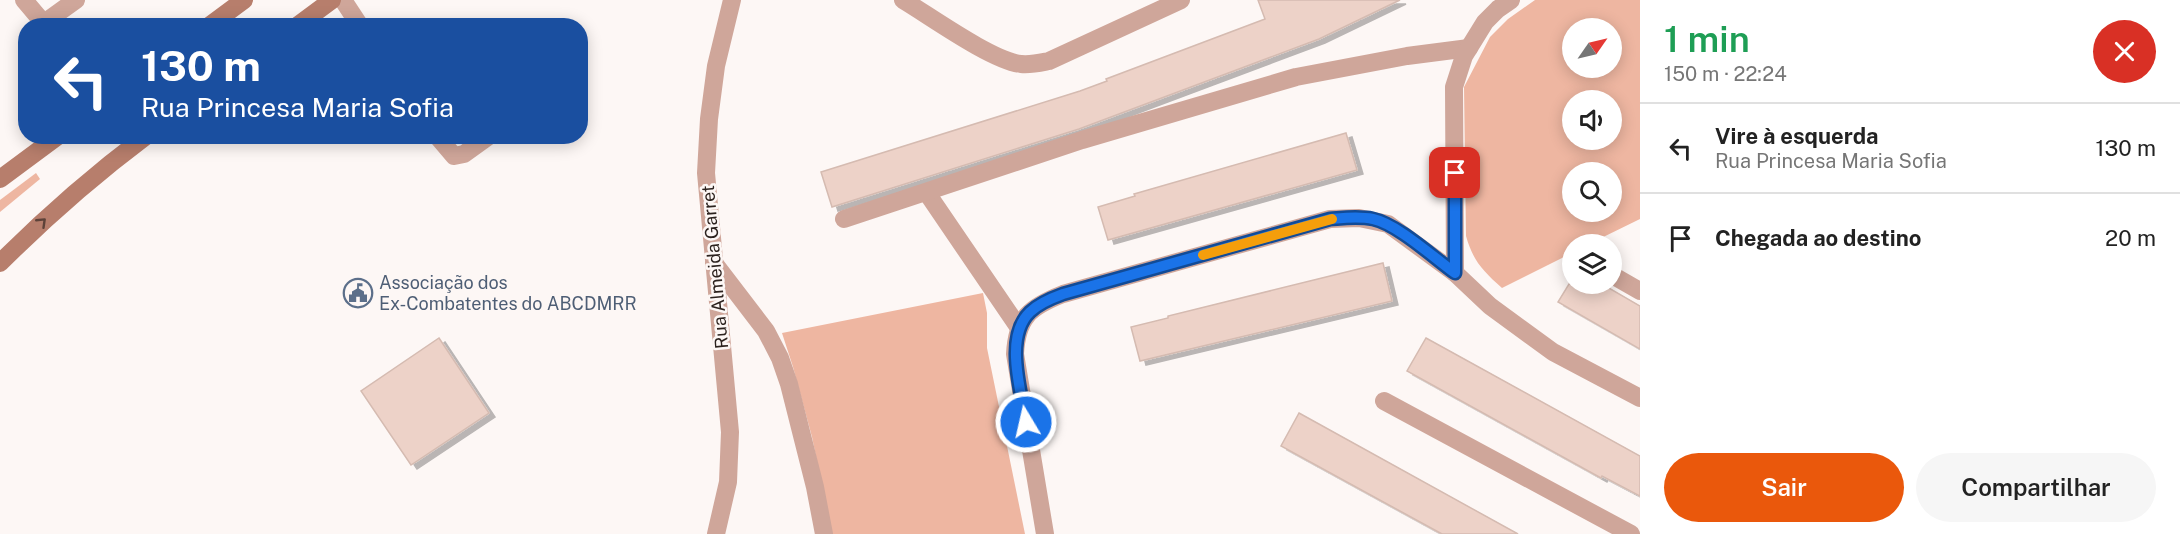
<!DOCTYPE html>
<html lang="pt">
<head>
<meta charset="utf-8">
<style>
	body { margin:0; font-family:"Public Sans",sans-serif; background:#f6f6f6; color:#222; height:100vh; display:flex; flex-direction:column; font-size:22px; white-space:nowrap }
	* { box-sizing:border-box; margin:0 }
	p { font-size:20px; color:#767676 }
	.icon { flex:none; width:33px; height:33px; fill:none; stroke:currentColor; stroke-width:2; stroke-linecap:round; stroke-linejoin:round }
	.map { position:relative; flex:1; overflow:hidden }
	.drawer { display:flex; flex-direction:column; background:#fff; width:540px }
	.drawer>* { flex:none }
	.top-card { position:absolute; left:18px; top:18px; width:570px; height:126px; border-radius:24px; box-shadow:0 3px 15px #0003; background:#1a4fa0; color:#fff; overflow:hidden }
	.needle { width:39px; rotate:56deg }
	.buttons { position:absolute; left:1562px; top:18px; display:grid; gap:12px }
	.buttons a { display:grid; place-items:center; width:60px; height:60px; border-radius:50%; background:#fff; box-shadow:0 3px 15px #0003; font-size:30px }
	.pin { position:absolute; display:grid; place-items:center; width:51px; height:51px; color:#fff; margin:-26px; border-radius:12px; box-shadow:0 3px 9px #0006 }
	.me { position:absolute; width:66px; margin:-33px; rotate:351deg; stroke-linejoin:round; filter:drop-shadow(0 0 4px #0008) }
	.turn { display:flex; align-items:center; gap:21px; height:126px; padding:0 24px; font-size:27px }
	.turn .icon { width:78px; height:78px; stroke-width:2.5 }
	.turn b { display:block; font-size:42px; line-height:51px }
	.round { display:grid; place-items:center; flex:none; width:63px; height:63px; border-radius:32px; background:#f6f6f6 }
	.head { display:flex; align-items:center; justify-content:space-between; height:102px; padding:0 24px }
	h1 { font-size:36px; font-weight:600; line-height:45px; color:#1e9e55 }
	.primary-button { display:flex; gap:12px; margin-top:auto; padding:12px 24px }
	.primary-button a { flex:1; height:69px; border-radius:36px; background:#ea580c; color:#fff; font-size:24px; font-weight:600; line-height:69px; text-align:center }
	.primary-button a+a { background:#f6f6f6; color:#222 }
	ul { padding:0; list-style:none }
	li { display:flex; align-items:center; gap:18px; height:90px; padding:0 24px; border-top:2px solid #e0e0e0 }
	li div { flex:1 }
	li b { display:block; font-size:22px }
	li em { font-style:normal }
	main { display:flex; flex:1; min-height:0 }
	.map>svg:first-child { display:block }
	.green { fill:#eeb6a1; fill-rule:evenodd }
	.building { fill:#edd2c8; stroke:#d5bbb1; stroke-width:1.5; filter:url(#shadow) }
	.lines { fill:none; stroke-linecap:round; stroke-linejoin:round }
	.lane { stroke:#cfa69a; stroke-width:18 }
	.street { stroke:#cfa69a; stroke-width:18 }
	.secondary { stroke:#b77e6c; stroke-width:18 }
	.oneway { stroke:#5d4239 }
	.route-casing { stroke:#114b97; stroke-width:15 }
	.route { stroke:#1a73e8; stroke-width:10 }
	.slow { stroke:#f59e0b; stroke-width:10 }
	.labels { text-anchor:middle; stroke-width:5; stroke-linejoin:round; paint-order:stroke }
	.street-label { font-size:18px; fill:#2c221e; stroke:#fdf7f5 }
	.service-label { font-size:18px; fill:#4e5e75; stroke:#fdf7f5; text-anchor:start }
</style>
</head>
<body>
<main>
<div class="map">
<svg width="1640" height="534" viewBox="0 0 1640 534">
	<defs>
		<filter id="shadow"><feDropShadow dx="6" dy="4" stdDeviation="0" flood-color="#0004"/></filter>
	</defs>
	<rect width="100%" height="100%" fill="#fdf7f5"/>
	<!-- green -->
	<g class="green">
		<path d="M1535 0H1640V219L1589 244H1572V253L1502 288C1483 271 1473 261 1466 236L1464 87 1490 37 1508 19ZM1572 28H1611V68H1572ZM1572 100H1611V140H1572ZM1572 172H1611V212H1572Z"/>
		<path d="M36 173 40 179 0 212V200Z"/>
		<path d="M983 293 987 313V348L1025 534H832L812 437 793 367 782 333Z"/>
	</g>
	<!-- building -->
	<g class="building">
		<path d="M1258 0H1400L1319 39 1079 129 832 207 821 172 1080 91 1107 81 1106 79 1265 19Z"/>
		<path d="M1346 133 1357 170 1108 240 1098 207 1135 196 1134 194Z"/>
		<path d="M1383 263 1392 301 1140 361 1131 327 1168 318V316Z"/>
		<path d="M1569 284H1602L1640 306V349L1558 302Z"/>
		<path d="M439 338 489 413 411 465 361 391Z"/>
		<path d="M1426 338 1640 456V496L1602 476 1601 478 1407 371Z"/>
		<path d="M1299 413 1518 534H1442L1281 446Z"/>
	</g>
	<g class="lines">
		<!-- lane -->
		<g class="lane">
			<path d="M24 0 46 26"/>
			<path d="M343 0 360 26"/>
			<path d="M44 23 76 0"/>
			<path d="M437 136 454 156 464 154 489 136"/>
			<path d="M927 193 1019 328"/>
			<path d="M844 219 1082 140 1296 77 1407 56 1469 48"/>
			<path d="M1612 275 1640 291"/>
			<path d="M1384 401 1631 534"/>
		</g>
		<!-- street -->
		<g class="street">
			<path d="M903 0C930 16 992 61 1021 64 1031 65 1039 63 1049 61L1181 0"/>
			<path d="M714 263 766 331 780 358 789 384 815 487 824 534"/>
			<path d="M1455 273 1454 87 1464 56 1485 22 1498 9 1511 0"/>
			<path d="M716 534 728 482 730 432 706 173 709 119 716 66 732 0"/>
			<path d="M1045 534 1015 354C1017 317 1030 307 1063 294L1330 219 1359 218 1388 224 1455 273 1490 306 1553 352 1640 398"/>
		</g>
		<!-- secondary -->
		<g class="secondary">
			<path d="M209 26 244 0"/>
			<path d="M297 26 332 0"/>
			<path d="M0 179 58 136"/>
			<path d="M0 263C46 217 94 175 146 136"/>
		</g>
	</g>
	<!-- one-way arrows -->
	<defs><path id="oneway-chevron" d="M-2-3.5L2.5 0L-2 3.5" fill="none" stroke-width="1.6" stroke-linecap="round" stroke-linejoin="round" transform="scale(1.5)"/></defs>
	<use class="oneway" href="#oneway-chevron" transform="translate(42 222) rotate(-44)"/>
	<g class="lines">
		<!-- route casing -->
		<g class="route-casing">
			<path id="route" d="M1026 422C1021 390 1004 337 1030 312 1039 303 1052 298 1063 294L1330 219C1344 218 1358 216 1373 219 1397 224 1433 257 1455 273V173"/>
		</g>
		<!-- route -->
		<use href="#route" class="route"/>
		<!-- slow -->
		<path class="slow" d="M1203 255 1332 219"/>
	</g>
	<!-- icons -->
	<defs>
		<g id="civic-ring" transform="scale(1.5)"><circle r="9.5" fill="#fdf7f5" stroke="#5c6f8a" stroke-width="1.5"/><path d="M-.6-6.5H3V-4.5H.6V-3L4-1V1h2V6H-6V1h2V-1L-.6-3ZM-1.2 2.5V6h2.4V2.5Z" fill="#5c6f8a"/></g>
	</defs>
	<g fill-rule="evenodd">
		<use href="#civic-ring" x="358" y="293"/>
	</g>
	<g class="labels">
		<!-- street labels -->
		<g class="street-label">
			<text transform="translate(715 267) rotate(-95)" y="6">Rua Almeida Garret</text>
		</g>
		<!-- service labels -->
		<g class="service-label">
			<text x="379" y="289">Associação dos<tspan x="379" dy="21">Ex-Combatentes do ABCDMRR</tspan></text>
		</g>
	</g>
</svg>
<div class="buttons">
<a><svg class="needle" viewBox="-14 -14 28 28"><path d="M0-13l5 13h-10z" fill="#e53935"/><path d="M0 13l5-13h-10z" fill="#767676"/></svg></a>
<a><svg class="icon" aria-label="sound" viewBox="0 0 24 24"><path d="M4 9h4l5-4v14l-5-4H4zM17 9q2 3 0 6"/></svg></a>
<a><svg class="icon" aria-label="search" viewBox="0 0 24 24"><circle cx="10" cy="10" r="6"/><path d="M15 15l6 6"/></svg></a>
<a><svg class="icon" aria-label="layers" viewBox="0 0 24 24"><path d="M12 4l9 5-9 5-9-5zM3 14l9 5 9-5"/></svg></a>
</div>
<div class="pin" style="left:1455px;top:173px;background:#d93025"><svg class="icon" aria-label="arrive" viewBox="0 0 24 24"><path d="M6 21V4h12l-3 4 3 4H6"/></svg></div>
<svg class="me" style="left:1026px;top:422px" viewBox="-20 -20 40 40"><circle r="17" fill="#1a73e8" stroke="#fff" stroke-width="3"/><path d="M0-11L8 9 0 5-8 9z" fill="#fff"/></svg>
<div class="top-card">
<div class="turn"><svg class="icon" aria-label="left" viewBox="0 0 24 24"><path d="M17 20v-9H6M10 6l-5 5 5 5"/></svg><div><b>130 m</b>Rua Princesa Maria Sofia</div></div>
</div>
</div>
<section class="drawer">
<div class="head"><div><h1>1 min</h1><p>150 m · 22:24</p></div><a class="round" style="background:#d93025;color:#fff"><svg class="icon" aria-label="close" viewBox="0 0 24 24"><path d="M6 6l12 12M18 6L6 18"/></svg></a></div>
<ul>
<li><svg class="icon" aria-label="left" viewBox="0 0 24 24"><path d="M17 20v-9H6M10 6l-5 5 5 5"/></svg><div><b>Vire à esquerda</b><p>Rua Princesa Maria Sofia</p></div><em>130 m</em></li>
<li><svg class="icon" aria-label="arrive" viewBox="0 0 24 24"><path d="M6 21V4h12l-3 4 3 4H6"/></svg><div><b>Chegada ao destino</b></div><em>20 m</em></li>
</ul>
<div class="primary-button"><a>Sair</a><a>Compartilhar</a></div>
</section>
</main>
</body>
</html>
